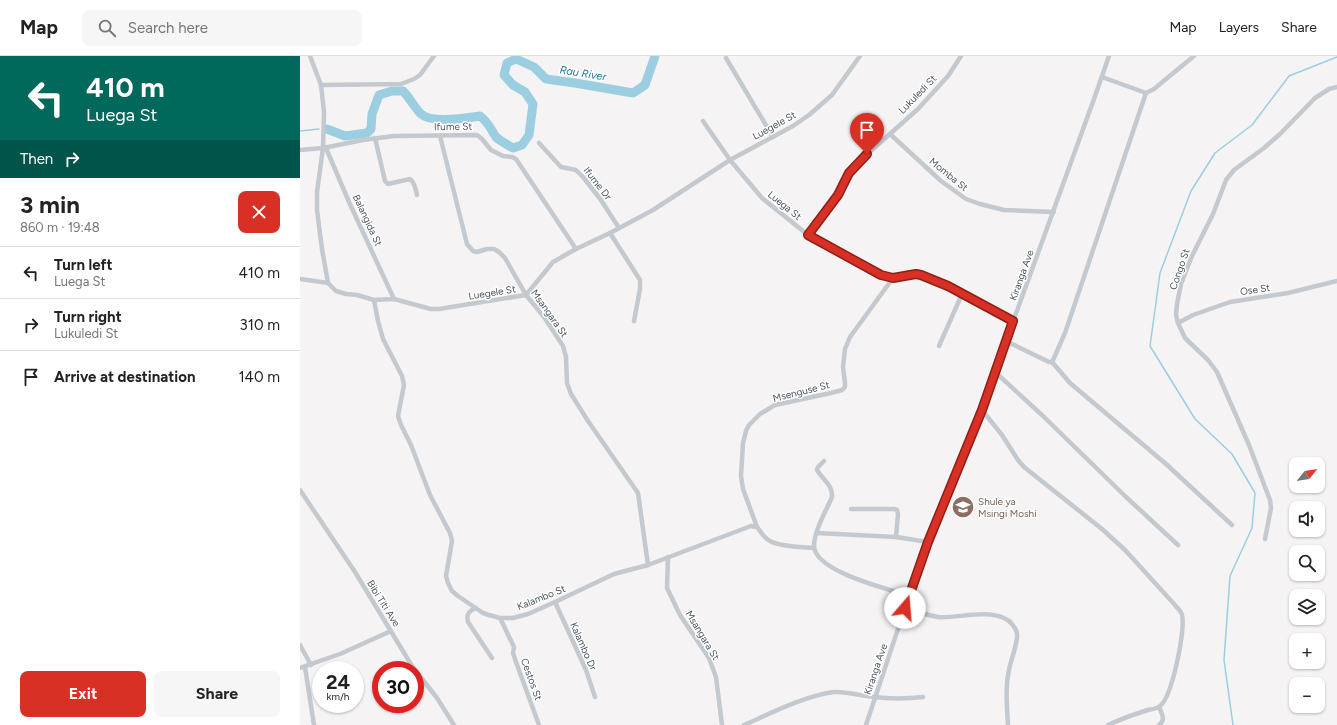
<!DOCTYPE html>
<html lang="en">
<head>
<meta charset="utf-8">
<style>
	body { margin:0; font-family:Figtree,sans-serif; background:#f6f6f6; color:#222; height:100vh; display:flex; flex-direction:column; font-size:15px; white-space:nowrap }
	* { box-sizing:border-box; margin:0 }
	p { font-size:13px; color:#767676 }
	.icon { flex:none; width:22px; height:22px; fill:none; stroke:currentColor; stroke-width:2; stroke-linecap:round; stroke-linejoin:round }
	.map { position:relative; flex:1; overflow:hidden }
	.sheet { display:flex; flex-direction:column; background:#fff; width:300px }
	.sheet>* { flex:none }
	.banner { background:#00695c; color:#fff; overflow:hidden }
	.needle { width:26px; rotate:60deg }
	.tools { position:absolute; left:989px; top:401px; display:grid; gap:8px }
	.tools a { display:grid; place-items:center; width:36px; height:36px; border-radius:8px; background:#fff; box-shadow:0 1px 3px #0004; font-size:20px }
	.speed { position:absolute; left:12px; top:605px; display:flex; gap:8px; font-size:20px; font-weight:700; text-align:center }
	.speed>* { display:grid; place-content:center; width:52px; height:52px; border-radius:50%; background:#fff; box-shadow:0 1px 3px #0004; line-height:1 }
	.speed small { font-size:10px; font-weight:400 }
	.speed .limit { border:6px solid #d22; background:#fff; color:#111 }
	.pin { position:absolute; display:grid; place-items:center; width:34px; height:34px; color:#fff; margin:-41px -17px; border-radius:50% 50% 50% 0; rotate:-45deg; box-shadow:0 0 4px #0007 }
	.pin .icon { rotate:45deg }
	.me { position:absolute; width:44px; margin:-22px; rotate:18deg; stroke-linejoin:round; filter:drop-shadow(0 0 3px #0008) }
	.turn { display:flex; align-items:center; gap:14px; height:84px; padding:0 20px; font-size:18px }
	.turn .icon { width:52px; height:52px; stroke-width:2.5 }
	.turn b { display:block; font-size:28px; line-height:34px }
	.then { display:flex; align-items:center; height:38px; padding:0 20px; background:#0003; gap:8px; font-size:15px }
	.round { display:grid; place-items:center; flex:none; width:42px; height:42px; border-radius:8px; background:#f6f6f6 }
	.overview { display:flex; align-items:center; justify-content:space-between; height:68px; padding:0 20px }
	h1 { font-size:24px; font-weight:700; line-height:30px }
	.primary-button { display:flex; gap:8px; margin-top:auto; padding:8px 20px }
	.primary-button a { flex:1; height:46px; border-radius:8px; background:#d93025; color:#fff; font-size:16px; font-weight:700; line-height:46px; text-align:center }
	.primary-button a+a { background:#f6f6f6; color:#222 }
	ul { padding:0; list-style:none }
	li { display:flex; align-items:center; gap:12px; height:52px; padding:0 20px; border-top:1px solid #e0e0e0 }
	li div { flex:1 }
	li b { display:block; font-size:15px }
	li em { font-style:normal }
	header { display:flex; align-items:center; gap:24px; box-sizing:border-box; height:56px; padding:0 20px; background:#fff; border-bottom:1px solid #e0e0e0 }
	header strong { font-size:19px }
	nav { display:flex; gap:22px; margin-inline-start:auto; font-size:14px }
	.search { width:280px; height:36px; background:#f6f6f6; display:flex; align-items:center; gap:10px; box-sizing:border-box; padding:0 14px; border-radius:8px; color:#767676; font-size:15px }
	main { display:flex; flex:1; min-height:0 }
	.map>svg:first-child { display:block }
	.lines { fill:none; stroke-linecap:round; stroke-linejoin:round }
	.stream { stroke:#9ccee2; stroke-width:1.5 }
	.river { stroke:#9ccee2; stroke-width:9 }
	.street { stroke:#c3c9cf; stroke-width:4.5 }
	.route-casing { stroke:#8d1f18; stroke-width:10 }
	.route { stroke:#d93025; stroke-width:7 }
	.labels { text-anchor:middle; stroke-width:3; stroke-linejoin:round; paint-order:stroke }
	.street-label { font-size:10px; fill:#4d555e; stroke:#fff }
	.education-label { font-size:10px; fill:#785e54; stroke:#fff; text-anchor:start }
	.water-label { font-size:11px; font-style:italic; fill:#20799e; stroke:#fff }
</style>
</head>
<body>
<header>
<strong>Map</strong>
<div class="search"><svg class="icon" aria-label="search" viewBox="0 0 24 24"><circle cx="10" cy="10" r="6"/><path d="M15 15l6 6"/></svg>Search here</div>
<nav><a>Map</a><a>Layers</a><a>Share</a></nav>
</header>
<main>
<section class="sheet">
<div class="banner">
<div class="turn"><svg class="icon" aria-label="left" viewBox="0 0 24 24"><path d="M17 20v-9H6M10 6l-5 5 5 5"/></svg><div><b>410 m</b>Luega St</div></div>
<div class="then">Then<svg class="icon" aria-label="right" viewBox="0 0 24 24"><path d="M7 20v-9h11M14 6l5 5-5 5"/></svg></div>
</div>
<div class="overview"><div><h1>3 min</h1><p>860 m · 19:48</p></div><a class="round" style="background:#d93025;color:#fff"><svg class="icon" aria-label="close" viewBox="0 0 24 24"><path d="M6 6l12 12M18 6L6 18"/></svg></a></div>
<ul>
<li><svg class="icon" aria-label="left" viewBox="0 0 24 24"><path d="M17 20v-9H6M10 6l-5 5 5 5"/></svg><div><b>Turn left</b><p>Luega St</p></div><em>410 m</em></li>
<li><svg class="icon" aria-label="right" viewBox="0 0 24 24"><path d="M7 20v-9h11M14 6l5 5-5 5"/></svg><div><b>Turn right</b><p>Lukuledi St</p></div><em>310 m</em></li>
<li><svg class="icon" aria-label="arrive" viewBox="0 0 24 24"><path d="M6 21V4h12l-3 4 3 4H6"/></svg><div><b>Arrive at destination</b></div><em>140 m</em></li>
</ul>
<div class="primary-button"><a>Exit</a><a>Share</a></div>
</section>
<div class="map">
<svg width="1037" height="669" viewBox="0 0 1037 669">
	<rect width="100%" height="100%" fill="#f5f3f3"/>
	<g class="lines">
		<!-- stream -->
		<g class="stream">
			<path d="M0 75 19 73"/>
			<path d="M933 669 924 604 930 520 952 472 955 437 932 398 895 363 850 290 860 217 891 135 915 97 952 69 989 20 1037 1"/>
		</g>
		<!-- river -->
		<path class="river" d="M27 73 45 80 67 77 71 73 72 58 79 39 92 35H103C110 42 114 51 121 58 132 68 166 62 180 60 189 67 190 72 196 81 200 85 208 89 213 92L222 89 229 79 233 48 225 36 213 29 204 19 207 7 216 3 234 11 246 23 275 27 333 37 345 29 355 0"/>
		<!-- street -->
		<g class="street">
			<path d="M10 0 21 29 24 56 23 92 17 136V154L22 193 28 227 36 235 46 238 57 239 74 244 94 243 131 253H139L226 239 253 206 276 193 310 177 353 154 430 104 493 70 509 59 532 39 560 0"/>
			<path d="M426 2 473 81"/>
			<path d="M802 21 846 37 854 33 894 0"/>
			<path d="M21 29 101 28 114 23 120 19 134 0"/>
			<path d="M403 65 430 104 462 142 508 179 581 219 593 222 616 218 621 219 648 230 713 265"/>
			<path d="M590 78 641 125 666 143 680 148 704 154 754 156"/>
			<path d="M140 80 167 188 173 195 177 196 187 193H194L199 196 205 202 226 239 244 261 263 290 266 301 267 327 271 338 288 365 338 437 348 509"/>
			<path d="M75 82 85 125 88 128 110 123C115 127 116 134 117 139"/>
			<path d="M239 87 261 111 276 114 283 121 301 144 319 172"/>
			<path d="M26 92 49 146 94 243"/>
			<path d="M0 94 23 92 63 84 94 80 177 79 182 83 191 94 203 100 212 101 216 103 276 193"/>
			<path d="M310 177 340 224V233L334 265"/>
			<path d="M508 179 538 139 549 117 556 108 618 53 648 20 661 0"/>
			<path d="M0 223 28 227"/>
			<path d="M74 244 78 265 83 283 102 320 104 329 98 360 101 369 111 389 130 439 150 477 152 485 146 520 148 527 152 535 158 540 183 557 189 559 200 562H213L228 558 255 546 314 518 348 509 451 470 457 471C461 476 464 482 470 485 480 491 502 491 514 492"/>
			<path d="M878 267 893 259 930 246 988 237 1037 225"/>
			<path d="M706 285 749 306H752L753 304 765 277 846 37"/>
			<path d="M639 290 662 238"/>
			<path d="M752 306 770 327 866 408 932 469"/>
			<path d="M695 316 742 359 826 441 878 489"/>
			<path d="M682 354 702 379 718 404 724 411 802 473 825 494 875 549C877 552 881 555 882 559 886 573 872 641 860 650 857 653 852 653 848 654 835 658 821 663 808 669"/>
			<path d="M524 405 518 411 517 414C523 424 533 429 532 441 526 455 514 475 514 490 515 516 589 533 610 540"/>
			<path d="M0 434 55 516 112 610 137 642 154 669"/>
			<path d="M551 453H595L597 454 598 458 596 481"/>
			<path d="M457 471 443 433 441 420 443 387 446 375 449 369 460 358 475 349 531 337 542 334 545 331V327L543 311 545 293 550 281 593 222"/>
			<path d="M517 477 596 481 628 486"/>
			<path d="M965 483 971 452 970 444 949 389 917 316 908 304 885 282 878 267 876 259 877 248 881 228 892 200 913 158 926 124 934 114 964 92 980 78 1015 42 1029 33 1037 31"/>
			<path d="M368 501 367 532 380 559 409 602 416 621 422 669"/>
			<path d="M255 546 286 614 295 641"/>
			<path d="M176 552C169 555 166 558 168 566L192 602"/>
			<path d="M605 552C616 555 627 559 638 561 658 563 697 550 712 568 715 572 718 576 717 581 716 593 711 603 709 614 705 632 707 651 708 669"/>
			<path d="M200 562 214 591 213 597 216 606 239 669"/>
			<path d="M0 589 11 609"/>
			<path d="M5 611 14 669"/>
			<path d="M0 612 40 598 91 575"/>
			<path d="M444 669C469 658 507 639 534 636 546 635 561 640 573 641 590 643 606 643 623 641"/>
			<path d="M566 669 617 516 682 354 706 285 794 43 809 0"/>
			<path d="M859 669C866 664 862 658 859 651"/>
		</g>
	</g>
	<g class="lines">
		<!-- route casing -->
		<g class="route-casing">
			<path id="route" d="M567 98 549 117 538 139 508 179 581 219 593 222 616 218 621 219 648 230 713 265 682 354 628 486 605 552"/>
		</g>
		<!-- route -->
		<use href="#route" class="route"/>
	</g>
	<!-- icons -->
	<defs>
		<g id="school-disc" transform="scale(1.15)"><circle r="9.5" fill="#8d6e63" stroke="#fff"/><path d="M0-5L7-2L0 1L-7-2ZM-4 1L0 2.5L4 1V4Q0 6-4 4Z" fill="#fff"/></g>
	</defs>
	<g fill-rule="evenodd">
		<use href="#school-disc" x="663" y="451"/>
	</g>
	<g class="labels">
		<!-- street labels -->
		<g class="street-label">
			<text transform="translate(617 38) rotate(-46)" y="4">Lukuledi St</text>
			<text transform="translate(474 69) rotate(-29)" y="4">Luegele St</text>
			<text transform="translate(153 70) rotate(-1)" y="4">Ifume St</text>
			<text transform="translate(649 118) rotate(39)" y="4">Momba St</text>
			<text transform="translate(298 127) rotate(52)" y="4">Ifume Dr</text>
			<text transform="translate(485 149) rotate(39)" y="4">Luega St</text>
			<text transform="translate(68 164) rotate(65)" y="4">Balangida St</text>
			<text transform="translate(879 213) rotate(-71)" y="4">Congo St</text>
			<text transform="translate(721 219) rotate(-70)" y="4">Kiranga Ave</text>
			<text transform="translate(955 233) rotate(-9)" y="4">Ose St</text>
			<text transform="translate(192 236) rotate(-9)" y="4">Luegele St</text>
			<text transform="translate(250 257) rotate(55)" y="4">Msangara St</text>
			<text transform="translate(501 335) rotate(-14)" y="4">Msenguse St</text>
			<text transform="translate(241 541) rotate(-22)" y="4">Kalambo St</text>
			<text transform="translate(84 547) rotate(58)" y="4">Bibi Titi Ave</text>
			<text transform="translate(403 579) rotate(59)" y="4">Msangara St</text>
			<text transform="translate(284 590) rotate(66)" y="4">Kalambo Dr</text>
			<text transform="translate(575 613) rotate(-71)" y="4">Kiranga Ave</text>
			<text transform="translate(232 623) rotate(70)" y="4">Cestos St</text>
		</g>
		<!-- education labels -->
		<g class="education-label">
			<text x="678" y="449">Shule ya<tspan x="678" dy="12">Msingi Moshi</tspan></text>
		</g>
		<!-- water labels -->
		<g class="water-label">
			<text transform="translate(283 17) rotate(9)" y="4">Rau River</text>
		</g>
	</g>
</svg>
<div class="tools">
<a><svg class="needle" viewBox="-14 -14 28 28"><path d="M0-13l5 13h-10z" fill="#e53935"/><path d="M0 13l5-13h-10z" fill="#767676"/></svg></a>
<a><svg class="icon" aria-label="sound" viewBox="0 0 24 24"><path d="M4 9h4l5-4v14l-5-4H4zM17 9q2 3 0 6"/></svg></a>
<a><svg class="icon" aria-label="search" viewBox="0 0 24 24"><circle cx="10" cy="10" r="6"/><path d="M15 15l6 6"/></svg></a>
<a><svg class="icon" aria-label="layers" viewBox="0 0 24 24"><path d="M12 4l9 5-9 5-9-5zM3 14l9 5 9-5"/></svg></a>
<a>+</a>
<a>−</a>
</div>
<div class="speed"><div>24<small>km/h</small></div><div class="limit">30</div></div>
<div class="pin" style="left:567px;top:98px;background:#d93025"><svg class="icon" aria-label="arrive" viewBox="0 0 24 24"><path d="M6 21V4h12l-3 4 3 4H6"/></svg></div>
<svg class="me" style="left:605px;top:552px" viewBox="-20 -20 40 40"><circle r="19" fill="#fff"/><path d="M0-13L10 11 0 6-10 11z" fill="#d93025"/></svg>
</div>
</main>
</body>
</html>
